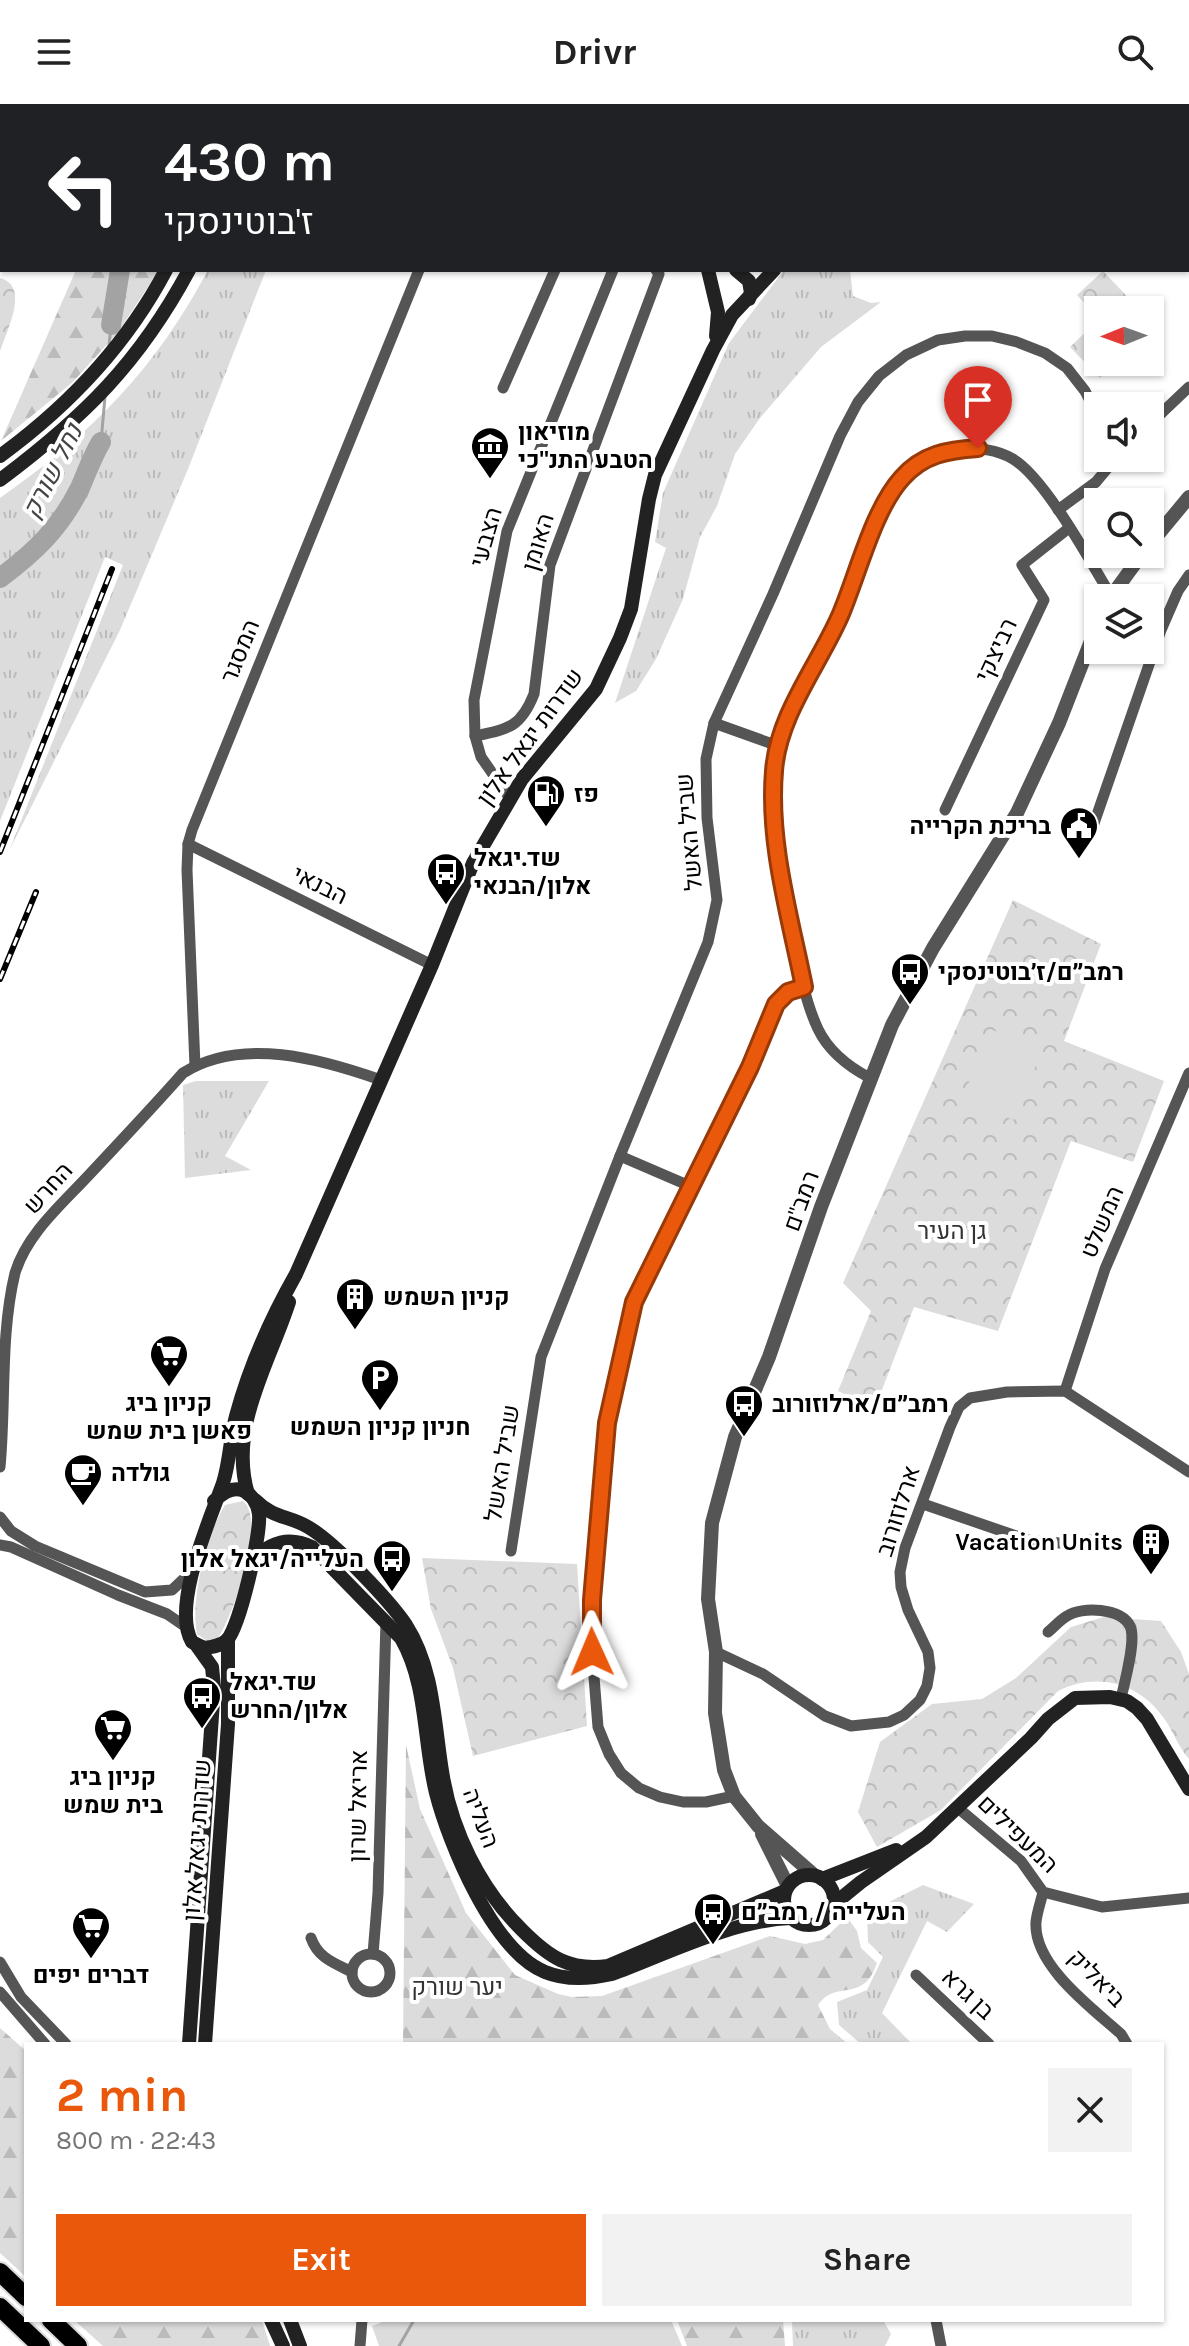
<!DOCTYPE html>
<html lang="en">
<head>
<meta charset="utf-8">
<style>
	body { margin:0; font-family:Karla,Heebo,sans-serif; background:#f2f2f2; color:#222; height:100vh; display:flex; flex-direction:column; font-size:30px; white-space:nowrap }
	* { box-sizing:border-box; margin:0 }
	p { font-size:26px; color:#767676 }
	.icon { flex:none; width:44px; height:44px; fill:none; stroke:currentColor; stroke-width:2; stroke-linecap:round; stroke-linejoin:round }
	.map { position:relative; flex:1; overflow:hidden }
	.panel { position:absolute; left:24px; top:1938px; width:1140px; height:280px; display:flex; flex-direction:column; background:#fff; border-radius:0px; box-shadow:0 2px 6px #0004 }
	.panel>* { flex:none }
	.top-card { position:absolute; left:0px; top:0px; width:1190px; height:168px; box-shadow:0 2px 6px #0004; background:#202124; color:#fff; overflow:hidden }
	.needle { width:52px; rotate:269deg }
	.controls { position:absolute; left:1084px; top:192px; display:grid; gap:16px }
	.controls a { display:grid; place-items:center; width:80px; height:80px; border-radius:0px; background:#fff; box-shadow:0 2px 6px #0004; font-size:40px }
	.pin { position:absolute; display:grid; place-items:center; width:68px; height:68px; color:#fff; margin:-82px -34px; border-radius:50% 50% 50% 0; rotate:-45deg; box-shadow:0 0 8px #0007 }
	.pin .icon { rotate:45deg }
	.me { position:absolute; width:88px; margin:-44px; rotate:359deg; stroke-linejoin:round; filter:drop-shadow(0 0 6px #0008) }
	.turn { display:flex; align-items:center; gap:28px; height:168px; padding:0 32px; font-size:36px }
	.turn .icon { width:104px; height:104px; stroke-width:2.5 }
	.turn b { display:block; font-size:56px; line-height:68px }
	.round { display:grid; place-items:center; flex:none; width:84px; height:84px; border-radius:0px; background:#f2f2f2 }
	.headline { display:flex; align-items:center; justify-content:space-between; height:136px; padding:0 32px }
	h1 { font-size:48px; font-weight:700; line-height:60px; color:#ea580c }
	.button { display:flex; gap:16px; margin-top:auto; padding:16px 32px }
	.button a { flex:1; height:92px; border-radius:0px; background:#ea580c; color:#fff; font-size:32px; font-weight:700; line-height:92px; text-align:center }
	.button a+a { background:#f2f2f2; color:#222 }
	header { display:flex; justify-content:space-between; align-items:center; height:104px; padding:0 32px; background:#fff; font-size:36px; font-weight:700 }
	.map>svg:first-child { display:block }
	.grass { fill:url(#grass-tufts) }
	.forest { fill:url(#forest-firs) }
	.park { fill:url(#park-crowns) }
	.pitch { fill:#dcdcdc }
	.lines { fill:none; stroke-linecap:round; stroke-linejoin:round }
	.stream { stroke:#a3a3a3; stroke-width:3 }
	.river { stroke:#a3a3a3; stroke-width:20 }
	.trunk-casing { stroke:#dbdbdb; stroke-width:22 }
	.minor { stroke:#555; stroke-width:11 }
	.tertiary { stroke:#555; stroke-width:14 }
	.secondary { stroke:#222; stroke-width:14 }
	.trunk { stroke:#000; stroke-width:18 }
	.rail-casing { stroke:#000; stroke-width:6 }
	.rail { stroke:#fff; stroke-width:3; stroke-dasharray:9; stroke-linecap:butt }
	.route-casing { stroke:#983908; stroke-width:20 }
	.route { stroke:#ea580c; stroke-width:14 }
	.labels { text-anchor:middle; stroke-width:8; stroke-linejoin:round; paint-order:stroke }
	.poi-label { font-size:24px; font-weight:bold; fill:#000; stroke:#fff; text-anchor:start }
	.street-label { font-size:24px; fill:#000; stroke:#fff }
	.park-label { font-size:24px; fill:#333; stroke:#fff }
	.water-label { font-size:26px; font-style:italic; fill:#444; stroke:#fff }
</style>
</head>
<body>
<header><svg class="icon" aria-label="menu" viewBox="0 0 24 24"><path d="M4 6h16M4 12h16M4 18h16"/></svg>Drivr<svg class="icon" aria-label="search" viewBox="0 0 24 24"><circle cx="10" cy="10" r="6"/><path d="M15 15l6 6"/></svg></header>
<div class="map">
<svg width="1189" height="2242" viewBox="0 0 1189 2242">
	<defs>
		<pattern id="grass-tufts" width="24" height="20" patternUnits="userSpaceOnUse" patternTransform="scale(2)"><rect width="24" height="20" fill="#dcdcdc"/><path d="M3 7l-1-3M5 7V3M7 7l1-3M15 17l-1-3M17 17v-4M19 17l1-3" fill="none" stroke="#bbb"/></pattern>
		<pattern id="forest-firs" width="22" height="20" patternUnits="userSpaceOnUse" patternTransform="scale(2)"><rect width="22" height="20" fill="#dcdcdc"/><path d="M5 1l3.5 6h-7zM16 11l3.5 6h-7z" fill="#bbb"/></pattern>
		<pattern id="park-crowns" width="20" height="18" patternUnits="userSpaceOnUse" patternTransform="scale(2)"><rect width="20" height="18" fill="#dcdcdc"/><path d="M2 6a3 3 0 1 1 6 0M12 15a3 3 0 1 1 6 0" fill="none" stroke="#bbb"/></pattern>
	</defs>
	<rect width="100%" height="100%" fill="#fff"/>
	<!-- grass -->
	<g class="grass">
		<path d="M208 166H266L188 365 120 526 9 747 123 461 105 453 0 717V394C92 329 155 266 208 166Z"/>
		<path d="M784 166H850L853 192 871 199 881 198 821 243 760 314 735 350 717 402 700 433 683 495 656 555 636 587 615 599 666 444 655 438 663 389 729 239Z"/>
		<path d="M196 977H269L225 1052 251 1066 185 1074 183 981Z"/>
		<path d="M923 1781 974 1800 947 1828 927 1817 882 1909 912 1940H861L839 1921 837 1898 867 1886 883 1853 868 1838 867 1809Z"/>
		<path d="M792 2216H883L891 2230 885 2242H793Z"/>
	</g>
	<!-- forest -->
	<g class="forest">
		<path d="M78 0H227L226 2Z"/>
		<path d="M76 166H159L119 227 73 278 1 337Z"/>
		<path d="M406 1641 420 1705 466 1809 515 1871 558 1890 572 1893 602 1892 770 1832 805 1840 823 1836 847 1813 857 1827 861 1844 877 1859C875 1864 872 1872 868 1876 854 1892 832 1880 818 1901L830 1925 848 1940H403Z"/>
		<path d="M0 1924 26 1947V2173L0 2149Z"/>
		<path d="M74 2216H262L270 2242H103Z"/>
		<path d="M677 2216H783L785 2242H687Z"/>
	</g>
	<!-- park -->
	<g class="park">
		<path d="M1103 167 1140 206H1098V214L1077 191Z"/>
		<path d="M0 174C31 182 6 228 0 248Z"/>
		<path d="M1098 216V258H1117L1100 274 1070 243Z"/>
		<path d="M1013 796 1101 840 1064 937 1164 977 1133 1058 1071 1037 998 1227 914 1203 875 1304 838 1287 871 1207 843 1179Z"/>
		<path d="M243 1397C266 1415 235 1504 222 1527L218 1534 207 1537 197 1530C190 1495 206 1432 225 1401Z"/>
		<path d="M422 1454 577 1460 587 1622 473 1652 453 1564 431 1505Z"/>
		<path d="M1104 1513 1161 1517 1181 1548 1189 1570V1655C1178 1643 1173 1626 1163 1613 1138 1578 1096 1568 1058 1587L941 1706 877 1743 858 1708 880 1638 932 1600 982 1595 1016 1574 1071 1523Z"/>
	</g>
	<!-- pitch -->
	<g class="pitch">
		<path d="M990 925 1042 946 1014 1016 962 996Z"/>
		<path d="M388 2216H671L682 2242H379L372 2222Z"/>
	</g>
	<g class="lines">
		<!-- stream -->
		<g class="stream">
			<path d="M109 242 111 221"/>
			<path d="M101 338 105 293"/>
			<path d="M399 2242 414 2216"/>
		</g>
		<!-- river -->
		<g class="river">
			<path d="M113 0V2"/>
			<path d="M111 221 120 166"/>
			<path d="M0 474C35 448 60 424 80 384 87 368 92 353 101 338"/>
		</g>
		<!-- trunk casing -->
		<g class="trunk-casing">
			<g id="trunk">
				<path d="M0 2168 26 2193"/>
				<path d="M0 2203 41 2242"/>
				<path d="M51 2216 78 2242"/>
			</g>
		</g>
		<!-- minor -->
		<g class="minor">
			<path d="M1148 2 1155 0"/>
			<path d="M1188 122H1189"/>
			<path d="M503 284 555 166"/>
			<path d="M1150 320 1189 283"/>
			<path d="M1058 406 1096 378 1116 354"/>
			<path d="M714 619 778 642"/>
			<path d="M475 632 474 596 507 427 613 166"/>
			<path d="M509 693 481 653 475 632C509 625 521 623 534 590L550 461 659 170 656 166"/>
			<path d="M945 706 1044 496 1022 461 1069 424"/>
			<path d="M1091 728 1161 526 1178 487 1189 471"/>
			<path d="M188 740 432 861"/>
			<path d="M195 962 187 766 188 740 192 726 419 166"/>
			<path d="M870 974C849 963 829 948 818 925 803 893 798 856 792 820 782 770 768 716 774 665 781 611 815 563 838 516 867 456 879 351 960 345 979 344 996 345 1013 355 1045 374 1090 457 1111 492"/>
			<path d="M620 1052 692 1083"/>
			<path d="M1065 1287 1105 1165 1189 969"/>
			<path d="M0 1363C6 1299 0 1231 15 1169 27 1130 61 1101 88 1072 120 1038 152 1004 183 969 242 932 321 955 381 976"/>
			<path d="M923 1400 1028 1436 1059 1439 1103 1435"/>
			<path d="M0 1413 11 1427 35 1442 145 1488 172 1486 191 1468"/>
			<path d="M0 1441 11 1443 118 1491 167 1510 186 1523"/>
			<path d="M511 1447 541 1253 620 1052 708 838 717 796 707 714 706 655 714 619 773 490 840 332 858 298 879 272 906 251 938 236 965 232H992L1017 238 1045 249 1067 264 1085 287 1098 312"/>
			<path d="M1048 1528C1054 1523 1060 1516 1067 1512 1082 1502 1121 1504 1130 1522 1137 1536 1124 1579 1121 1595"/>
			<path d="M716 1548 763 1570 825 1612 851 1622 889 1618 904 1611 920 1596 927 1582 930 1564 928 1548 908 1506 901 1483 900 1468 905 1444 950 1323 959 1303 970 1294 1007 1288 1065 1287 1189 1368"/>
			<path d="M734 1692 706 1698H683L660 1693 639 1684 621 1669 609 1650 598 1623 590 1523 597 1417 607 1319 634 1198 750 963 776 900 788 888 804 883"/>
			<path d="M958 1704 1021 1757 1043 1788 1102 1803 1189 1794"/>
			<path d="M1043 1788C1041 1797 1037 1808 1036 1818 1033 1861 1092 1904 1121 1930L1127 1940"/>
			<path d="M311 1834C318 1854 334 1859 352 1868"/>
			<path d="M373 1850 378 1789 386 1518"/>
			<circle cx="371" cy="1869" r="19"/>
			<path d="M0 1858 21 1893 66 1940"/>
			<path d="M916 1871 989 1940"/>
			<path d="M0 1888 45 1940"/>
			<path d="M936 2216 941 2242"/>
			<path d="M360 2242 362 2216"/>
		</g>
		<!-- tertiary -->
		<g class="tertiary">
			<path d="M1150 440 1189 393"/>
			<path d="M1110 494 1142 450"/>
			<path d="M762 1730 788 1782"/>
			<path d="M814 1771 758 1722 734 1692 724 1666 715 1609 716 1548 708 1495 712 1419 735 1333 769 1253 821 1103 892 921 933 844 1017 709 1059 619 1098 519"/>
		</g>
		<!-- secondary -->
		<g class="secondary">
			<path d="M229 2 230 0"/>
			<path d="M251 2 252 0"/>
			<path d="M696 2 697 0"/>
			<path d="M917 2 920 0"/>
			<path d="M952 2 955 0"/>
			<path d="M708 166 718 208 716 232"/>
			<path d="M736 166 749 177 751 189 749 195"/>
			<path d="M0 352C67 303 127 240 166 166"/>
			<path d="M0 376C84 313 139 259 189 166"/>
			<path d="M248 1390C228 1323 269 1260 289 1198"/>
			<path d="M255 1396C274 1415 287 1411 308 1423 334 1438 389 1496 406 1521 434 1565 434 1618 442 1667 451 1726 480 1785 523 1827 549 1853 569 1867 608 1862L785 1787"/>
			<path d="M214 1397C222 1390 230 1383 242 1386 251 1389 258 1400 259 1410 261 1430 240 1522 227 1536 221 1542 212 1543 204 1544L192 1538C171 1502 210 1416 223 1379 230 1357 230 1334 236 1312 249 1264 271 1214 296 1170L432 861 473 759 522 675 596 585 620 534 631 505 649 395 655 371 713 246 732 211 774 166"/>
			<path d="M253 1455C271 1438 289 1432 312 1443L401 1534C428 1581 423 1637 436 1689 449 1740 493 1847 545 1868 567 1877 590 1875 612 1870 666 1850 733 1816 791 1814"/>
			<circle cx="809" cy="1796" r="25"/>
			<path d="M822 1775 896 1746"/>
			<path d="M834 1800 861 1778 926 1733 1031 1634 1048 1615 1075 1594 1110 1593 1127 1597 1137 1604 1147 1615 1189 1685"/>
			<path d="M189 1940 214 1583 212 1563 197 1542"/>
			<path d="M205 1940 228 1620V1535"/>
			<path d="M271 2216 283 2242"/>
			<path d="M290 2216 300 2242"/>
		</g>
		<!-- trunk -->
		<use href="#trunk" class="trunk"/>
		<!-- rail casing -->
		<g class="rail-casing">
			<g id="rail">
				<path d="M0 748 112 465"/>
				<path d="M0 875 36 788"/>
			</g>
		</g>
		<!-- rail -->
		<use href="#rail" class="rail"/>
	</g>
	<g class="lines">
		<!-- route casing -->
		<g class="route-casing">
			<path id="route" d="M592 1548V1496L607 1319 634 1198 750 963 776 900 788 888 804 883C790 813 768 739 774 667 778 611 818 562 840 512 858 470 873 406 902 374 923 350 948 346 978 344"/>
		</g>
		<!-- route -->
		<use href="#route" class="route"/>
	</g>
	<!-- icons -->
	<defs>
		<g id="museum-pin" transform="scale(2)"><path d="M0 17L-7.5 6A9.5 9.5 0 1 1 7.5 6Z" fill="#000" stroke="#fff"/><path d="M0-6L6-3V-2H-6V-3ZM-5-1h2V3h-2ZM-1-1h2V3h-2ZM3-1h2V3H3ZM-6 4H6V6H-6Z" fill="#fff"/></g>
		<g id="fuel-pin" transform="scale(2)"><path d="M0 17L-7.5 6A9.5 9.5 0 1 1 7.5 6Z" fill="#000" stroke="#fff"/><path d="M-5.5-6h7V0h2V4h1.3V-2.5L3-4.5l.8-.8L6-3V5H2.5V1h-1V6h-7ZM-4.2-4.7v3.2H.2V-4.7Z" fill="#fff"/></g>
		<g id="civic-pin" transform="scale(2)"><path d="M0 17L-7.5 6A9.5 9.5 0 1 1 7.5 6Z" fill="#000" stroke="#fff"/><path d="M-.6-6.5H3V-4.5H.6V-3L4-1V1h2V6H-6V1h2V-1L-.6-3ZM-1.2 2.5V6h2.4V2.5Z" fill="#fff"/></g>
		<g id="bus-pin" transform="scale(2)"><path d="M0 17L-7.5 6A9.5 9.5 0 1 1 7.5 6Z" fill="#000" stroke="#fff"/><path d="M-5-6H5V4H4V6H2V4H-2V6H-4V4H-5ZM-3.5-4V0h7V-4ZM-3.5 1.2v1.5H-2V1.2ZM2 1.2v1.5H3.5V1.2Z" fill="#fff"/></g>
		<g id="building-pin" transform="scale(2)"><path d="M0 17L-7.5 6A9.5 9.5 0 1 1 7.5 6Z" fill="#000" stroke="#fff"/><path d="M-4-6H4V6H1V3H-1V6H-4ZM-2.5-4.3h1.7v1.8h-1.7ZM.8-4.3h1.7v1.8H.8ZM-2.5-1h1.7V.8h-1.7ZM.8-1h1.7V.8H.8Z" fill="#fff"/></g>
		<g id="supermarket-pin" transform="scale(2)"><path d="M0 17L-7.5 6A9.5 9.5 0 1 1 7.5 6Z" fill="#000" stroke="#fff"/><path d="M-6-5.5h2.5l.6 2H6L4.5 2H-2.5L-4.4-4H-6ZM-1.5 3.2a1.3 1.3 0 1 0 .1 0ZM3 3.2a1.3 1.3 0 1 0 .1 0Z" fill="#fff"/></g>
		<g id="parking-pin" transform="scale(2)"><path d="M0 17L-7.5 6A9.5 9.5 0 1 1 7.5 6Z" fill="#000" stroke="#fff"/><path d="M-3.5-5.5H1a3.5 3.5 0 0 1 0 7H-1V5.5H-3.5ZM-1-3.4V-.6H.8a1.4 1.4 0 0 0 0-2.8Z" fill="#fff"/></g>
		<g id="cafe-pin" transform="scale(2)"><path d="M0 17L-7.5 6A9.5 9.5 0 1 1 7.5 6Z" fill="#000" stroke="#fff"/><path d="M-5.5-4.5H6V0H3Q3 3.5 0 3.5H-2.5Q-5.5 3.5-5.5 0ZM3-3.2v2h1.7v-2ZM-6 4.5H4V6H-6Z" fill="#fff"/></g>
	</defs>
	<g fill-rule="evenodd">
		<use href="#museum-pin" x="490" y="342"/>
		<use href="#fuel-pin" x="546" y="690"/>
		<use href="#civic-pin" x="1079" y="722"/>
		<use href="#bus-pin" x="446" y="768"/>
		<use href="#bus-pin" x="910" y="868"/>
		<use href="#building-pin" x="355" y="1193"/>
		<use href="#supermarket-pin" x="169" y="1250"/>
		<use href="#parking-pin" x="380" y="1274"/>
		<use href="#bus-pin" x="744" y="1300"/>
		<use href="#cafe-pin" x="83" y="1369"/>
		<use href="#building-pin" x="1151" y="1438"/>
		<use href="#bus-pin" x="392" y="1455"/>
		<use href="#bus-pin" x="202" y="1592"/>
		<use href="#supermarket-pin" x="113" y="1624"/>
		<use href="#bus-pin" x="713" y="1808"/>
		<use href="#supermarket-pin" x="91" y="1822"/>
	</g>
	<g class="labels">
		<!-- poi labels -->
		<g class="poi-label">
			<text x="518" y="336">מוזיאון<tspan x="518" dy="28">הטבע התנ"כי</tspan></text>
			<text x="574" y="698">פז</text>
			<text x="1051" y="730" text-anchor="end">בריכת הקרייה</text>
			<text x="474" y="762">שד.יגאל<tspan x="474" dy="28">אלון/הבנאי</tspan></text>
			<text x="938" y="876">רמב״ם/ז׳בוטינסקי</text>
			<text x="383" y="1201">קניון השמש</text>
			<text x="169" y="1307" text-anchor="middle">קניון ביג<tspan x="169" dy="28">פאשן בית שמש</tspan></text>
			<text x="772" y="1308">רמב״ם/ארלוזורוב</text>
			<text x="380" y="1331" text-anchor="middle">חניון קניון השמש</text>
			<text x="111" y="1377">גולדה</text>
			<text x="1123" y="1446" text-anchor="end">Vacation Units</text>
			<text x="364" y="1463" text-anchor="end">העלייה/יגאל אלון</text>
			<text x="230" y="1586">שד.יגאל<tspan x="230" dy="28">אלון/החרש</tspan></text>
			<text x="113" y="1681" text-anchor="middle">קניון ביג<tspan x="113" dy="28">בית שמש</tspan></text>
			<text x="741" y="1816">העלייה / רמב״ם</text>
			<text x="91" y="1879" text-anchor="middle">דברים יפים</text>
		</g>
		<!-- street labels -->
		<g class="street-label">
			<text transform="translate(486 433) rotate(-74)" y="8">הצבעי</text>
			<text transform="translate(538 438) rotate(-73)" y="8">האומן</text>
			<text transform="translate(996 546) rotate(-65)" y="8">רביצקי</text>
			<text transform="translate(240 547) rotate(-68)" y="8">המסגר</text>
			<text transform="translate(530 633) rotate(-54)" y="8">שדרות יגאל אלון</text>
			<text transform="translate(689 728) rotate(-95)" y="8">שביל האשל</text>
			<text transform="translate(320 781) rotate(26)" y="8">הבנאי</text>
			<text transform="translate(48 1084) rotate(-48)" y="8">החרש</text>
			<text transform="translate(801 1097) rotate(-70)" y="8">רמב"ם</text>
			<text transform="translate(1102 1118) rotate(-67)" y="8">המשלט</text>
			<text transform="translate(502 1359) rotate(-81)" y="8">שביל האשל</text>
			<text transform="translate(898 1407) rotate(-72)" y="8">ארלוזורוב</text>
			<text transform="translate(358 1702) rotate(-89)" y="8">אריאל שרון</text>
			<text transform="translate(481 1714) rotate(69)" y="8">העליה</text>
			<text transform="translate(1018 1730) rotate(44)" y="8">המעפילים</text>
			<text transform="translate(197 1736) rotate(-86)" y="8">שדרות יגאל אלון</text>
			<text transform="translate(1097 1874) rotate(46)" y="8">ביאליק</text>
			<text transform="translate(968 1890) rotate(43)" y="8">בן גרא</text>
		</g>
		<!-- park labels -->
		<g class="park-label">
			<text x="952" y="1135">גן העיר</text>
			<text x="457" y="1891">יער שורק</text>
		</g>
		<!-- water labels -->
		<g class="water-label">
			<text transform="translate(52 367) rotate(-63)" y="9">נחל שורק</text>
		</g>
	</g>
</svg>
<div class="controls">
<a><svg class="needle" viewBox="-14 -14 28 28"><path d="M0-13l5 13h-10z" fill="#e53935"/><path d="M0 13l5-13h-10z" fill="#767676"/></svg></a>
<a><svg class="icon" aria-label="sound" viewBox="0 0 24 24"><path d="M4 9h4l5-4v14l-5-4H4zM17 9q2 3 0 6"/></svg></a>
<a><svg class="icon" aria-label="search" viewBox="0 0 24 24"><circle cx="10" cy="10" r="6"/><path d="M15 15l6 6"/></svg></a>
<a><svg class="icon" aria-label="layers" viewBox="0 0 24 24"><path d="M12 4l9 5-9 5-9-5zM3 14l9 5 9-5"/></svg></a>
</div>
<div class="pin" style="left:978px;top:344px;background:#d93025"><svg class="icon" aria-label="arrive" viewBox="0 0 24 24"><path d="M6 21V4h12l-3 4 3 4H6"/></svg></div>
<svg class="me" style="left:592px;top:1548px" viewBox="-20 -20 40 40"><path d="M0-17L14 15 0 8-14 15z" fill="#ea580c" stroke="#fff" stroke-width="4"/></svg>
<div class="top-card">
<div class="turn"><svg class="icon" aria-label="left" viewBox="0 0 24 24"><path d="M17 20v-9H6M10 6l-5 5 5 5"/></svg><div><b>430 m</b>ז'בוטינסקי</div></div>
</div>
<section class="panel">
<div class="headline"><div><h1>2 min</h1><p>800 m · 22:43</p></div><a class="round"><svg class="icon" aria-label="close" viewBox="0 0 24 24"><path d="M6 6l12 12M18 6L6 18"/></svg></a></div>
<div class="button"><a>Exit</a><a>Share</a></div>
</section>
</div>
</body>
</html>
